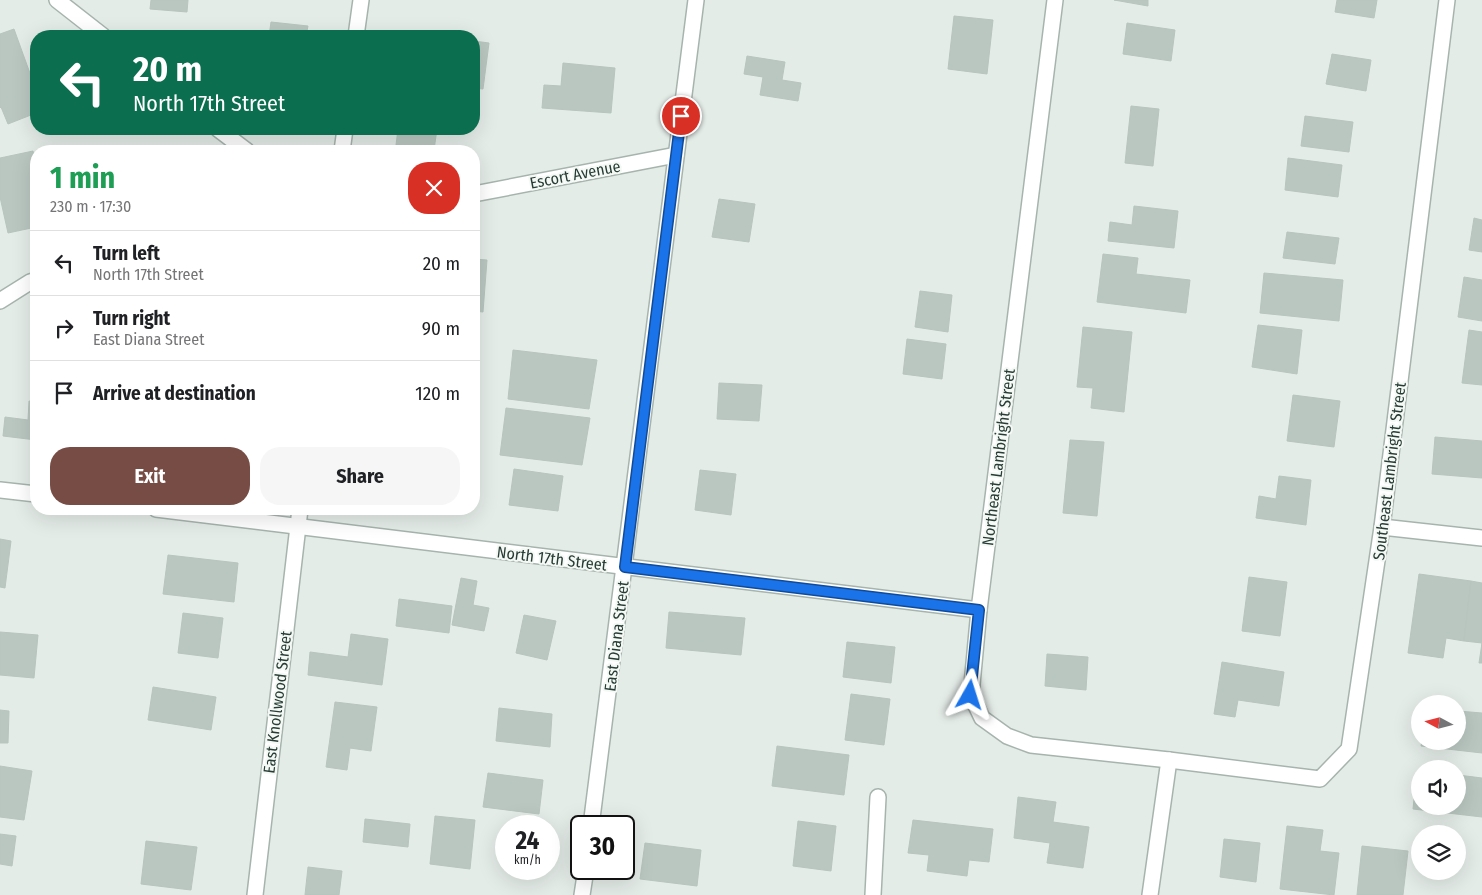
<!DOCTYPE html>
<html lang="en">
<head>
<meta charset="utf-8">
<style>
	body { margin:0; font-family:"Fira Sans Condensed",sans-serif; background:#f6f6f6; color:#202124; height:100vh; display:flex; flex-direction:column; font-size:19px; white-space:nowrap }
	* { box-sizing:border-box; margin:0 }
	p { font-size:16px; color:#757577 }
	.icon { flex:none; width:28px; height:28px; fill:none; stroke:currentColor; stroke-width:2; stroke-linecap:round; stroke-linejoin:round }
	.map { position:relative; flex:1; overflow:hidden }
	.drawer { position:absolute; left:30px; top:145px; width:450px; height:370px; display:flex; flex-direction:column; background:#fff; border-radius:20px; box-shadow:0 5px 20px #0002 }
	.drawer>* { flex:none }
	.guide { position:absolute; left:30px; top:30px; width:450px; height:105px; border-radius:20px; box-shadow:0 5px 20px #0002; background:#0b6e4f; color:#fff; overflow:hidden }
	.needle { width:32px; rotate:277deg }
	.controls { position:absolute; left:1411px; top:695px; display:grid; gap:10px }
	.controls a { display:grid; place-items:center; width:55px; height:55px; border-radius:50%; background:#fff; box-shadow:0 5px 20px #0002; font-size:25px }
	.speed { position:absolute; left:495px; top:815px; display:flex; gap:10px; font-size:25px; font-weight:700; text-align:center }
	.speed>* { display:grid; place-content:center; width:65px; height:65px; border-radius:50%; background:#fff; box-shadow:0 5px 20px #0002; line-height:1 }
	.speed small { font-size:12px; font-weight:400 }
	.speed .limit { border:2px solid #111; border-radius:8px; background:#fff; color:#111 }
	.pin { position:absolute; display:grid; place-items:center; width:42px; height:42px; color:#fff; margin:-21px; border:2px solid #fff; border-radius:50%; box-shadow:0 1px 5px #0007 }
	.me { position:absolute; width:55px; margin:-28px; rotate:6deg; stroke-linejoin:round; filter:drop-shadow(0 0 4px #0008) }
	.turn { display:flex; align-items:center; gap:18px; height:105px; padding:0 20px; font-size:22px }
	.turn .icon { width:65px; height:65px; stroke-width:2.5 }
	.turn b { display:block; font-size:35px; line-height:42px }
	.round { display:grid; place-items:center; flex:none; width:52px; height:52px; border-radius:20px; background:#f6f6f6 }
	.head { display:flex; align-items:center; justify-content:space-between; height:85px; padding:0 20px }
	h1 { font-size:30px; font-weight:700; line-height:38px; color:#1e9e55 }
	.action { display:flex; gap:10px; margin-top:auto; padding:10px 20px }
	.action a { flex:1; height:58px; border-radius:20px; background:#774c44; color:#fff; font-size:20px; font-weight:700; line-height:58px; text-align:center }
	.action a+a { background:#f6f6f6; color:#202124 }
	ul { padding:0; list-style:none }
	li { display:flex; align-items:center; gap:15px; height:65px; padding:0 20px; border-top:1px solid #e0e0e0 }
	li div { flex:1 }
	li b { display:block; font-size:19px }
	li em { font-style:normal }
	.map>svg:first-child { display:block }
	.building { fill:#bac7c1; stroke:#b7c5be }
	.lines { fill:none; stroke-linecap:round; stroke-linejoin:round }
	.minor-casing { stroke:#a7b4ae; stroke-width:18 }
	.minor { stroke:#fff; stroke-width:15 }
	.route-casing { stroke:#114b97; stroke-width:12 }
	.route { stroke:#1a73e8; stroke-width:9 }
	.labels { text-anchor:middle; stroke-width:4; stroke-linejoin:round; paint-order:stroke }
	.street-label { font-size:16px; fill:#263c34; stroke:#f5f9f6 }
</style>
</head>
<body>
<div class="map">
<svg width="1482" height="895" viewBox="0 0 1482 895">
	<rect width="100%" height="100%" fill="#e4ece8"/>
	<!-- building -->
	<g class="building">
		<path d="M151 0H188L187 12 150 9Z"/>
		<path d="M1114 0H1148V6Z"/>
		<path d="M1337 0H1377L1374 18 1335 12Z"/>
		<path d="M954 16 993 20 987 74 948 69Z"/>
		<path d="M271 22 308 26 306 36H269Z"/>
		<path d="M1127 23 1175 30 1171 61 1123 54Z"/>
		<path d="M14 29 36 90V113L8 124 1 107 0 108V34Z"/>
		<path d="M474 41 489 43 483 89 474 88Z"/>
		<path d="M1332 54 1371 60 1366 91 1326 84Z"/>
		<path d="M747 56 785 62 782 80 801 83 798 101 760 95 763 77 744 74Z"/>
		<path d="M563 63 615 68 611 113 542 108 544 85 561 86Z"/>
		<path d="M1131 106 1159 109 1153 166 1125 163Z"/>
		<path d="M1305 116 1353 122 1349 152 1301 146Z"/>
		<path d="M398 129H437L434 150 396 145Z"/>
		<path d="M33 151 36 166V227L8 233 0 197V158Z"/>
		<path d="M1288 158 1342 165 1338 197 1285 190Z"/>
		<path d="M719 199 755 204 749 242 712 237Z"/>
		<path d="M1134 206 1178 211 1174 248 1108 241 1110 222 1132 225Z"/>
		<path d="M1474 218 1482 220V252L1469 250Z"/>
		<path d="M1287 232 1339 238 1335 264 1283 258Z"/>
		<path d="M1103 254 1138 258 1136 274 1190 280 1186 313 1097 302Z"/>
		<path d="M474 259 487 260 483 312 474 311Z"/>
		<path d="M1264 273 1343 280 1339 321 1260 313Z"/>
		<path d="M1464 277 1482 280V321L1458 317Z"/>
		<path d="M920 291 952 295 948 332 915 327Z"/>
		<path d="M1258 325 1302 330 1297 374 1252 367Z"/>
		<path d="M1083 327 1132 332 1124 412 1091 408 1093 388 1077 387Z"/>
		<path d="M1469 330 1482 332V385L1462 383Z"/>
		<path d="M907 339 946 344 942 379 903 374Z"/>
		<path d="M513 350 597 360 589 409 508 399Z"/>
		<path d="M719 383 762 385 759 421 717 419Z"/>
		<path d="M1293 395 1340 401 1334 447 1287 441Z"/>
		<path d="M29 401 36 402V440L3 436 5 417 28 420Z"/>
		<path d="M506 408 590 418 582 465 500 455Z"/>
		<path d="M1435 437 1482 441V478L1432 474Z"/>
		<path d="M1070 440 1104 442 1097 516 1063 513Z"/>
		<path d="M514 469 563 476 558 511 509 505Z"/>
		<path d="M700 470 736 474 731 515 695 510Z"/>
		<path d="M1279 476 1311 480 1306 525 1256 518 1259 496 1276 499Z"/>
		<path d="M0 539 11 541 5 588 0 587Z"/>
		<path d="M168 555 238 563 234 602 163 594Z"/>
		<path d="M1419 574 1471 581 1464 641 1446 638 1443 658 1408 653Z"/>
		<path d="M1249 577 1287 582 1280 636 1242 631Z"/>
		<path d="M461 578 477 581 473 605 489 608 484 631 452 625Z"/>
		<path d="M1471 581 1482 583V663H1479L1482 643 1464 641Z"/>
		<path d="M399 599 452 606 449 633 396 626Z"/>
		<path d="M669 612 745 618 741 655 666 648Z"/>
		<path d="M183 613 223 618 218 658 178 653Z"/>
		<path d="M524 615 556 621 547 660 516 653Z"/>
		<path d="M0 632 38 635 34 678 0 675Z"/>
		<path d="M351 634 388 639 382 685 308 675 310 652 348 657Z"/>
		<path d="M847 642 895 647 891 683 843 677Z"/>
		<path d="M1047 654 1088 657 1086 690 1045 686Z"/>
		<path d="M1222 662 1284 672 1279 706 1238 700 1235 717 1214 714Z"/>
		<path d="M153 687 216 697 211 730 148 720Z"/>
		<path d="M851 694 890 699 884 745 845 740Z"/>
		<path d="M335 702 377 707 371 751 350 748 347 770 326 767Z"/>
		<path d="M499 708 552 714 550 747 496 741Z"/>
		<path d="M0 710 9 711 8 743H0Z"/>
		<path d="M1458 711 1482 713V753L1421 746 1422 741H1458Z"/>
		<path d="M777 746 849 755 844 795 772 786Z"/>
		<path d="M0 766 32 771 24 820 0 817Z"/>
		<path d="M1417 771H1420V806H1458V775L1482 778V817L1413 809Z"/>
		<path d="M488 773 543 780 539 814 483 807Z"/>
		<path d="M1018 797 1056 802 1053 822 1089 827 1083 868 1047 863 1050 843 1014 838Z"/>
		<path d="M435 816 475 820 470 869 430 864Z"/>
		<path d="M365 819 410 824 408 847 363 842Z"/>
		<path d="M913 820 993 829 989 862 969 860 967 876 927 871 929 855 908 853Z"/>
		<path d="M798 821 836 826 831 871 793 866Z"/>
		<path d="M1287 826 1323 830 1320 851 1339 853 1334 895 1280 889Z"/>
		<path d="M0 834 16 836 12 866 0 864Z"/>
		<path d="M1224 839 1260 843 1256 882 1220 877Z"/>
		<path d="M146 841 197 847 191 890 141 884Z"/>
		<path d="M645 843 701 850 697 886 640 879Z"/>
		<path d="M1362 846 1408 851 1403 895H1357Z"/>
		<path d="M308 867 342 871 339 895H305Z"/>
	</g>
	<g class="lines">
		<!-- minor casing -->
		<g class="minor-casing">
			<g id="minor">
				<path d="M57 0 103 36"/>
				<path d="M1055 0 979 610 971 695 982 718 1007 736 1031 745 1169 760 1320 779 1349 749 1382 527 1447 0"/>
				<path d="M356 36 361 0"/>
				<path d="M218 129 247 151"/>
				<path d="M342 151 345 129"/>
				<path d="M474 194 676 155"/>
				<path d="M0 301 30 282 36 280"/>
				<path d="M0 490 36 494"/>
				<path d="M156 509 979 610"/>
				<path d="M1382 527 1482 538"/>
				<path d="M591 826 696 0"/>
				<path d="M255 895 300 509"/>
				<path d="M582 895 586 869"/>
				<path d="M873 895 878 797"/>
				<path d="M1150 895 1169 760"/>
			</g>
		</g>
		<!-- minor -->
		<use href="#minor" class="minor"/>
	</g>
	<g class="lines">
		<!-- route casing -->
		<g class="route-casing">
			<path id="route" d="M681 116 625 567 979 610 970 695"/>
		</g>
		<!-- route -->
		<use href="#route" class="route"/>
	</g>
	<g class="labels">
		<!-- street labels -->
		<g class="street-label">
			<text transform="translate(575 174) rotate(-11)" y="6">Escort Avenue</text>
			<text transform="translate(998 457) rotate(-83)" y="6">Northeast Lambright Street</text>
			<text transform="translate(1389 471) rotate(-83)" y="6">Southeast Lambright Street</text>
			<text transform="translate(552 558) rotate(7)" y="6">North 17th Street</text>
			<text transform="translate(616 636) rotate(-83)" y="6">East Diana Street</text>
			<text transform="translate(277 702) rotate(-83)" y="6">East Knollwood Street</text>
		</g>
	</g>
</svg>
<div class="controls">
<a><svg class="needle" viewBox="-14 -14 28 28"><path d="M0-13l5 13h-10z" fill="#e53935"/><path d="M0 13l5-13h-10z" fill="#757577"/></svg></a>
<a><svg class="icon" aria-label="sound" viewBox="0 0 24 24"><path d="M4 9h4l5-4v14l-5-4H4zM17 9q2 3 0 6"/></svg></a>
<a><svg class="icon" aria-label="layers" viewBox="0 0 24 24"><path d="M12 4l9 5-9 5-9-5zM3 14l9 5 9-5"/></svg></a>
</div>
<div class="speed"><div>24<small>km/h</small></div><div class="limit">30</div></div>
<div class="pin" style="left:681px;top:116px;background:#d93025"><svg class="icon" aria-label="arrive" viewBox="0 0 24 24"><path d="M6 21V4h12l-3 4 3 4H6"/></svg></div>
<svg class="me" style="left:970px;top:695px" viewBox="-20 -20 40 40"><path d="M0-17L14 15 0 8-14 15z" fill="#1a73e8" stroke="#fff" stroke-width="4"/></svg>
<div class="guide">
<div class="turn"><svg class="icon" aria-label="left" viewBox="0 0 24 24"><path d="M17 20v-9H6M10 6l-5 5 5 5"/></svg><div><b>20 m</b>North 17th Street</div></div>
</div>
<section class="drawer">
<div class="head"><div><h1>1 min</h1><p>230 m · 17:30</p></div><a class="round" style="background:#d93025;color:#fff"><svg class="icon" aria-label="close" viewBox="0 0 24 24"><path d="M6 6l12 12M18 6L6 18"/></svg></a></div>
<ul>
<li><svg class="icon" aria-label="left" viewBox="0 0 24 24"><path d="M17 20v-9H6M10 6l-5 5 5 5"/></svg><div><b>Turn left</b><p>North 17th Street</p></div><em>20 m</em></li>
<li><svg class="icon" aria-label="right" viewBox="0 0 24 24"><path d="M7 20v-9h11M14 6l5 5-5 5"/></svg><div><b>Turn right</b><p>East Diana Street</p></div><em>90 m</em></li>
<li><svg class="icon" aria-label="arrive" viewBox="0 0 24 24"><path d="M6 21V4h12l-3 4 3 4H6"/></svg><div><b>Arrive at destination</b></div><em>120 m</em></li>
</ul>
<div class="action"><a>Exit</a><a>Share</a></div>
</section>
</div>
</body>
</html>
